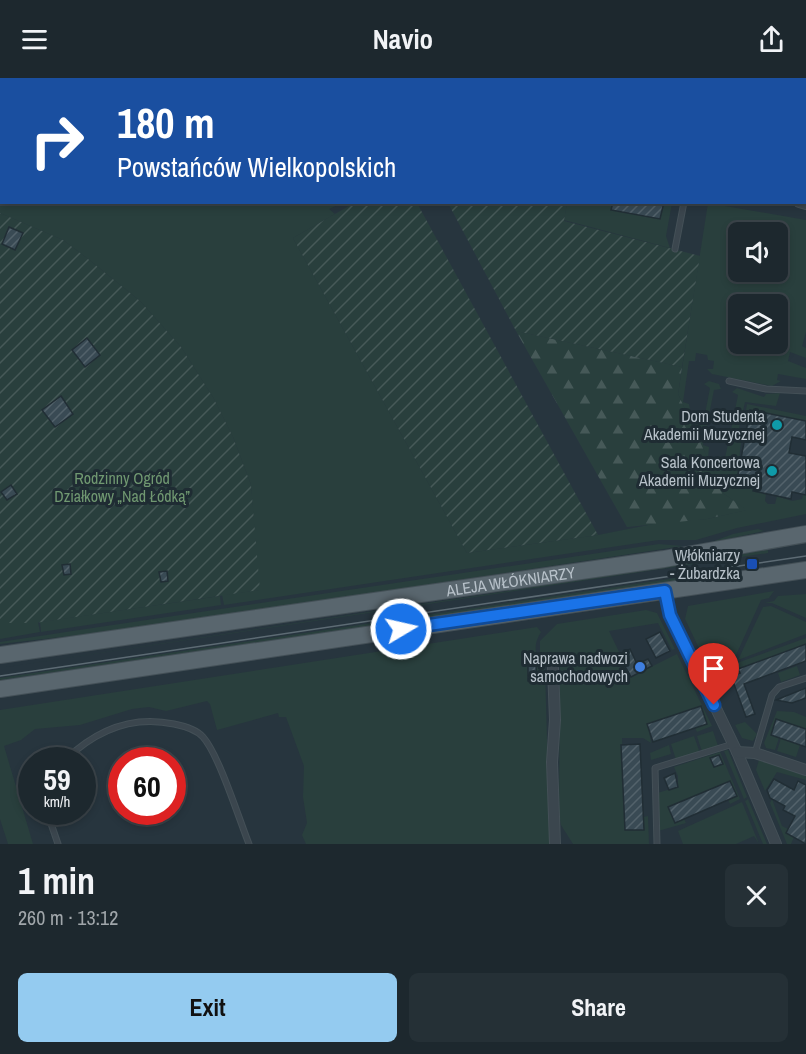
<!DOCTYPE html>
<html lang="en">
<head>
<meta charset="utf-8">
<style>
	body { margin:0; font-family:"Archivo Narrow",sans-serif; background:#253036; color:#f1f3f6; height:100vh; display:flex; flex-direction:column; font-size:22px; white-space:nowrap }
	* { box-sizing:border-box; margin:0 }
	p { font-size:20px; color:#a0a6aa }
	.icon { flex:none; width:33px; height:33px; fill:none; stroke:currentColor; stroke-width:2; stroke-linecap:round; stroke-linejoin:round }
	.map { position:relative; height:766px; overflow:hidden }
	.details { display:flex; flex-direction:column; background:#1d282e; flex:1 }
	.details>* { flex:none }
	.top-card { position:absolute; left:0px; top:0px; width:807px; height:126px; box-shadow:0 3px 9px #0003,0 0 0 2px #3b444a; background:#1a4fa0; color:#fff; overflow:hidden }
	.tools { position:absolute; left:728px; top:144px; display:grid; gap:12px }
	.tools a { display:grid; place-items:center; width:60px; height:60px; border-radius:9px; background:#1d282e; box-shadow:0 3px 9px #0003,0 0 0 2px #3b444a; font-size:30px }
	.speed { position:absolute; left:18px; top:669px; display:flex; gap:12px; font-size:30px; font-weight:700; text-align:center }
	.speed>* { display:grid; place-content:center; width:78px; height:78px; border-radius:50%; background:#1d282e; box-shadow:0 3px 9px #0003,0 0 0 2px #3b444a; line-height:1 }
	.speed small { font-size:15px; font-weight:400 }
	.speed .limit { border:9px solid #d22; background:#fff; color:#111 }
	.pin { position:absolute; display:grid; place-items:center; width:51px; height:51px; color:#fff; margin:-62px -26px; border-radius:50% 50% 50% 0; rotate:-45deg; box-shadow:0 0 6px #0007 }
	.pin .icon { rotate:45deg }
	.me { position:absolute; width:66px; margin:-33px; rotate:81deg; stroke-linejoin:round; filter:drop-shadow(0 0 4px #0008) }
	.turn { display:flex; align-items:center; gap:21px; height:126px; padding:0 18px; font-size:27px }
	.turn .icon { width:78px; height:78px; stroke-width:2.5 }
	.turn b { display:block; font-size:42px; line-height:51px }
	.round { display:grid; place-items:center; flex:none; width:63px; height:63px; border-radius:9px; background:#253036 }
	.head { display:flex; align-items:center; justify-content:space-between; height:102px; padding:0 18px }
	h1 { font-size:36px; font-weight:800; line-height:45px }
	.button { display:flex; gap:12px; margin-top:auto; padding:12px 18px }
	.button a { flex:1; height:69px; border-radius:9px; background:#94cbf0; color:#111; font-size:24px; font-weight:800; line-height:69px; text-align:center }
	.button a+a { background:#253036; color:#f1f3f6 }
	header { display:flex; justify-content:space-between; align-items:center; height:78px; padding:0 18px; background:#1d282e; font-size:27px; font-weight:800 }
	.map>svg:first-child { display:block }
	.green { fill:#293f3d; fill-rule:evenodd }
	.forest { fill:url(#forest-firs) }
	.garden { fill:url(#garden-furrows) }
	.building { fill:url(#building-hatch); stroke:#212e35; stroke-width:1.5 }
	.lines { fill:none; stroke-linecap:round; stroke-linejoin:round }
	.lane-casing { stroke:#445057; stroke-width:7 }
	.street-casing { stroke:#445057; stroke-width:12 }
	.primary-casing { stroke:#445057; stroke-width:18 }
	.lane { stroke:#3b464e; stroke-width:5 }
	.street { stroke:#3b464e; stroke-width:10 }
	.primary { stroke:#59666e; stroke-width:16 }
	.tram { stroke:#5d6b74; stroke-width:1.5 }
	.route-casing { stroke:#114b97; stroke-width:15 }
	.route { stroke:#1a73e8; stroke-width:10 }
	.culture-dot { fill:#0f9aa8; stroke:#1f2c33; stroke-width:2 }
	.transit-dot { fill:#1a4fb4; stroke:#1f2c33; stroke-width:2 }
	.shop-dot { fill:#3f7fe0; stroke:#1f2c33; stroke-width:2 }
	.labels { text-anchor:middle; stroke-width:6; stroke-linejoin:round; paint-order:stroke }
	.poi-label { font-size:16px; fill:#b7c1c9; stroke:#1f2c33; text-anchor:end }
	.park-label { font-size:16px; fill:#709871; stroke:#1f2c33 }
	.street-label { font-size:16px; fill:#b7c1c9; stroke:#1f2c33 }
</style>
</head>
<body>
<header><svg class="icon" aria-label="menu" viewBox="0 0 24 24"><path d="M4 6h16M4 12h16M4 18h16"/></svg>Navio<svg class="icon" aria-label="share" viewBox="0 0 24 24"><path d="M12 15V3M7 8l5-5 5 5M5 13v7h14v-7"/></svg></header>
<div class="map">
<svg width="806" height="766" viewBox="0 0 806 766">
	<defs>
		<pattern id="forest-firs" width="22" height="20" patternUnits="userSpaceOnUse" patternTransform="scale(1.5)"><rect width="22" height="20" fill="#293f3d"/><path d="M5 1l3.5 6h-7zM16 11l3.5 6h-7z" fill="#465958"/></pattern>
		<pattern id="garden-furrows" width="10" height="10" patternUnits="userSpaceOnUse" patternTransform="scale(1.5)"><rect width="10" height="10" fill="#293f3d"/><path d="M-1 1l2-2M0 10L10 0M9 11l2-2" fill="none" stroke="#465958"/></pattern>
		<pattern id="building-hatch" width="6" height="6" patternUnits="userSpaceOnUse" patternTransform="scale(1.5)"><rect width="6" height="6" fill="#394a54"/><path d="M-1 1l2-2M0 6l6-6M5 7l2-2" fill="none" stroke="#53626b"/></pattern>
	</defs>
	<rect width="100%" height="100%" fill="#27353e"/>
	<!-- green -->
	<g class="green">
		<path d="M48 0H304L305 1 48 2Z"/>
		<path d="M720 0H806V45V2Z"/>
		<path d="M0 4 2 124 342 125 329 131 335 136 293 160 467 475 598 457 663 444 707 441 746 432 724 416 678 316 708 125 806 142V254L802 268 806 270V280L790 274 788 283 806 290V301L778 296 777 302 781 303 772 308 712 296 707 291H713L714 283 708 282 707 277 696 275 695 283H689L683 324 689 326 691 338 705 336 710 310 704 306 709 303 719 306 721 311 714 312 703 367 709 369 708 382 716 384 719 378 725 380 729 361 741 364 737 402 743 404V408L766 416 765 423 768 426H775L777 418 792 423 802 421 803 416 806 417V436L737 450 696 462H659L224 527 222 517 259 512 251 407 233 359 214 321 181 269 140 223 88 181 63 162 0 135ZM738 154H777V194H738ZM738 226H777V266H738Z"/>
		<path d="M567 125H613L612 132 660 141 664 125H672L666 158 670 170 564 142Z"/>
		<path d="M737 310 764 319 766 316 780 315 776 328 745 324 737 359 730 357 738 317 732 314Z"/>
		<path d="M747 326 806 338V343L746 332Z"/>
		<path d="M758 451 764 453 709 465 733 456Z"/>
		<path d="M659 466 683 468 149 549 0 566V564L86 551Z"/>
		<path d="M768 471V475L0 590 712 482Z"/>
		<path d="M697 497 698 500 0 602V600Z"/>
		<path d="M774 513 769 520 761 522 726 599 723 601 727 611 720 614 685 541 688 528Z"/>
		<path d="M806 516V540L772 525H765L774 523 778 518Z"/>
		<path d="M220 518 221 527 41 554 40 544Z"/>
		<path d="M771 528 806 544V556L738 582 763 529Z"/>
		<path d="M646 532 657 535 675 571 672 572 658 545 609 553 631 599 677 576 712 648 697 654 695 650 701 628 648 646 651 665 643 660H622L625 752 644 751 643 739 648 738 649 766H573L561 747 559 735 560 583 545 584 540 574V563L557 546Z"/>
		<path d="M38 544 40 554 0 561V545Z"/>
		<path d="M537 549 541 554C532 568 535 578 545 591L550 766H306L302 757 307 745 303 719 304 688 286 639H279L278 635 217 652 210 626 207 623 166 633 149 629 132 631 80 647 35 651 21 662 4 668 33 766H8L0 741V632Z"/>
		<path d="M806 560V566L739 591 740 595 729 599 737 585Z"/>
		<path d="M797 588 800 597 781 604 778 595Z"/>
		<path d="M777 633 794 634 806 639V651L776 641 771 657 779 660 775 672 766 670 764 665Z"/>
		<path d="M745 644 757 656 753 663 742 660 735 647Z"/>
		<path d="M713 653 718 668 702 674 697 658Z"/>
		<path d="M694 658 700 675 676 682 671 666Z"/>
		<path d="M781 660 800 667 796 679 777 673Z"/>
		<path d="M669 667 671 676 651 682 650 675Z"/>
		<path d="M728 672 747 719 744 721 724 673Z"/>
		<path d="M720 674 740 721 730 726 728 722 737 718 730 703 668 730 675 744 684 741 686 745 658 753 657 715 678 709V698L674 689Z"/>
		<path d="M759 682 806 698V702L777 694 765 713 756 692Z"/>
		<path d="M748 721 767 766H763L745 723Z"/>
		<path d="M772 721 782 748 788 751 786 755 794 759 791 766H787L770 725Z"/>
		<path d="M742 724 759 766 754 758 736 766H683L678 753Z"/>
	</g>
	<!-- forest -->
	<path class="forest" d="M516 253 682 289 678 316 724 416 747 432 707 441 627 449Z"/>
	<!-- garden -->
	<g class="garden">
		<path d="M376 0H587L377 2Z"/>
		<path d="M356 124 417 125 598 457 467 475 293 160Z"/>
		<path d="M448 125H567L564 143 700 178 682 289 516 253Z"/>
		<path d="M0 135 63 162 88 181 140 223 181 269 214 321 233 359 251 407 260 512 35 545H0Z"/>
	</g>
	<!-- building -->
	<g class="building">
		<path d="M613 124H664L660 141 611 132Z"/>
		<path d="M9 149 23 155 15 172 2 166Z"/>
		<path d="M87 260 100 277 85 289 72 272Z"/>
		<path d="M61 318 73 336 55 349 42 332Z"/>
		<path d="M750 332 806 343V362L792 359 789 375 806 378V417L792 414 791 421 777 418 753 413 755 406 737 402Z"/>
		<path d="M11 407 17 416 7 422 1 414Z"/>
		<path d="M70 486 71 496 64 497 62 487Z"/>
		<path d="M167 493 168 503 161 504 159 494Z"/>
		<path d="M660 554 670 573 656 580 646 561Z"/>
		<path d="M806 566V583L744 606 755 636 746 639 731 598 740 595 738 591Z"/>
		<path d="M630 571 637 586 648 581 652 588 631 599 619 577Z"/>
		<path d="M528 588H536L537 602 528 603Z"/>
		<path d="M806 610V620L792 625 776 622Z"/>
		<path d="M701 628 707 646 653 664 647 646Z"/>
		<path d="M776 641 806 651V669L771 657Z"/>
		<path d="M640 666 644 752H625L621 667Z"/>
		<path d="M719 677 723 686 714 689 710 680Z"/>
		<path d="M675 695 678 709 669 712 664 700Z"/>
		<path d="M774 701 794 712 798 703 806 707V766L786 755 795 738 783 732 785 728 770 720 767 712Z"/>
		<path d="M730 703 737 718 675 745 668 729Z"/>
	</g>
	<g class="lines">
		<!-- lane casing -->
		<g class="lane-casing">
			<g id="lane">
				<path d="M675 171 684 124"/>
				<path d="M729 303 766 311 806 313"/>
				<path d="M755 675 772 617 779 609 806 600"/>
				<path d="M65 682C95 653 132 637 174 646 184 648 196 651 203 659 219 677 239 741 249 766"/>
				<path d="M47 734 58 766"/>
				<path d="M657 766 655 690 733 666"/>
			</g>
		</g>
		<!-- street casing -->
		<g class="street-casing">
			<g id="street">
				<path d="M705 2 706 0"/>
				<path d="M799 124 806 126"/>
				<path d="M665 513 671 537 737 674 776 766"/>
				<path d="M553 590 555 642 552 684 555 766"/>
				<path d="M737 674 755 675 806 692"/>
			</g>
		</g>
		<!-- primary casing -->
		<g class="primary-casing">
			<g id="primary">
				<path id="s1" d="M0 577 664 481 806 456"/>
				<path d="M0 611 806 492"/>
			</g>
		</g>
		<!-- lane -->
		<use href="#lane" class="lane"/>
		<!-- street -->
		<use href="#street" class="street"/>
		<!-- primary -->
		<use href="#primary" class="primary"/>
		<!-- tram -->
		<path class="tram" d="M0 598 806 478"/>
	</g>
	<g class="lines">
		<!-- route casing -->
		<g class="route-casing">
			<path id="route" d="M401 551 665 513 670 537 714 627"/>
		</g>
		<!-- route -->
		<use href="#route" class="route"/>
	</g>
	<!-- markers -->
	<g class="culture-dot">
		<circle cx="777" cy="347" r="6"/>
		<circle cx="772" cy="393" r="6"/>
	</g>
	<rect class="transit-dot" x="746" y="480" width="12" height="12" rx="3"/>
	<circle class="shop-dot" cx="640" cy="589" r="6"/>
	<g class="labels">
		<!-- poi labels -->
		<g class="poi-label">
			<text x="765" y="344">Dom Studenta<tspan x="765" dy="18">Akademii Muzycznej</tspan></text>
			<text x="760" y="390">Sala Koncertowa<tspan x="760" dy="18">Akademii Muzycznej</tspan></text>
			<text x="740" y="483">Włókniarzy<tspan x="740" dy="18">- Żubardzka</tspan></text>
			<text x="628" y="586">Naprawa nadwozi<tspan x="628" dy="18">samochodowych</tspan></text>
		</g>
		<!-- park labels -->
		<g class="park-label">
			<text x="122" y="406">Rodzinny Ogród<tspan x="122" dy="18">Działkowy „Nad Łódką”</tspan></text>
		</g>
		<!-- street labels -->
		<g class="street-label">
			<text dy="6" stroke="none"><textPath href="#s1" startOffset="516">ALEJA WŁÓKNIARZY</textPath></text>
		</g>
	</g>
</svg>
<div class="tools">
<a><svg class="icon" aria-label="sound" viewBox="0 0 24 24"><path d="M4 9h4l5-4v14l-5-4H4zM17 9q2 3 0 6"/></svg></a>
<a><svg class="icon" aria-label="layers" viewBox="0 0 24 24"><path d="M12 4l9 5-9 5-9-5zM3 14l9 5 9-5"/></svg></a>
</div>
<div class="speed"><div>59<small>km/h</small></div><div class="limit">60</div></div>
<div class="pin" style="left:714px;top:627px;background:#d93025"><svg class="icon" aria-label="arrive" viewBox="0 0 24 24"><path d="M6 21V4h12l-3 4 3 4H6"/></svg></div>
<svg class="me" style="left:401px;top:551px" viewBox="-20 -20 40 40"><circle r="17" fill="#1a73e8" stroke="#fff" stroke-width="3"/><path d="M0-11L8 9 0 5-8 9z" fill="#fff"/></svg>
<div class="top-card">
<div class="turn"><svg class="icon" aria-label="right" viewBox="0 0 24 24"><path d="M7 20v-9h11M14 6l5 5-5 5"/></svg><div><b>180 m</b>Powstańców Wielkopolskich</div></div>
</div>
</div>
<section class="details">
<div class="head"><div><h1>1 min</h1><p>260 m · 13:12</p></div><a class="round"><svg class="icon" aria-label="close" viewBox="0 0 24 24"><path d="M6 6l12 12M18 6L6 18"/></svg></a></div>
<div class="button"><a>Exit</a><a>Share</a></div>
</section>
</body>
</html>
